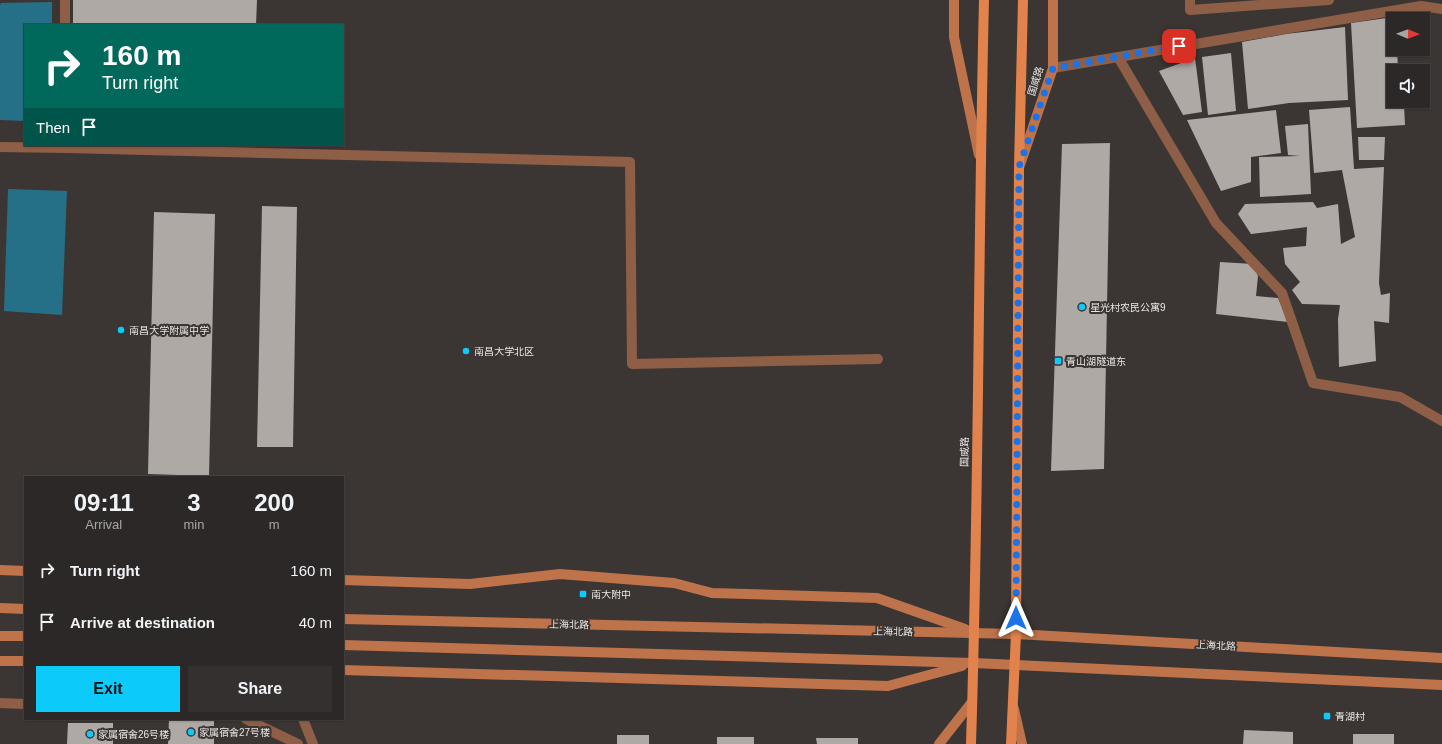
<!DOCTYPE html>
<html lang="en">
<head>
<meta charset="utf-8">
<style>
	body { margin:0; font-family:Helvetica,"Noto Sans SC",sans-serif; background:#34302f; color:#f1f3f6; height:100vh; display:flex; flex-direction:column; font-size:15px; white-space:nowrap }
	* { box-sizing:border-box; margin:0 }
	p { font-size:13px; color:#a6a6a7 }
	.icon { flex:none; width:22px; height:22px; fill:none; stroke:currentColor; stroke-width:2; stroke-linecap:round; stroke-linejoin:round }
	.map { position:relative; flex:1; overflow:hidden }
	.sheet { position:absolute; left:24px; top:476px; width:320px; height:244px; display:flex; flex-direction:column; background:#2c2827; border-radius:0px; box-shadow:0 1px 3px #0004,0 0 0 1px #484444 }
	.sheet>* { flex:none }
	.banner { position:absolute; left:24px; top:24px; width:320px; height:122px; border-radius:0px; box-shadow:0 1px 3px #0004,0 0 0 1px #484444; background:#00695c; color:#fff; overflow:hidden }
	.needle { width:26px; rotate:91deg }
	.buttons { position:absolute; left:1386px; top:12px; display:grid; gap:8px }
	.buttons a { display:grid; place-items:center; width:44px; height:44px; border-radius:0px; background:#2c2827; box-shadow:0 1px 3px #0004,0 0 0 1px #484444; font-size:20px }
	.pin { position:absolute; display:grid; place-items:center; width:34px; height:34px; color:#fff; margin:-17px; border-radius:8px; box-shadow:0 2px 6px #0006 }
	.me { position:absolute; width:44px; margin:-22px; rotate:0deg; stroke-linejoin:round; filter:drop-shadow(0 0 3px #0008) }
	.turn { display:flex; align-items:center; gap:14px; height:84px; padding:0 12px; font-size:18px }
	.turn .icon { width:52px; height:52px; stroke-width:2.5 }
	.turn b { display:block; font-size:28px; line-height:34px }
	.then { display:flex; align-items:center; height:38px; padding:0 12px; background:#0003; gap:8px; font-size:15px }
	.eta { display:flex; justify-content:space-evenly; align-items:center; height:68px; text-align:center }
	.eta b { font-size:24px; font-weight:800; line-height:28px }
	.primary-button { display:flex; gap:8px; margin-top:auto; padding:8px 12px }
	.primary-button a { flex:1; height:46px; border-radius:0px; background:#0ccafa; color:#111; font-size:16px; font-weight:800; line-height:46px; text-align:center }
	.primary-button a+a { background:#34302f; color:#f1f3f6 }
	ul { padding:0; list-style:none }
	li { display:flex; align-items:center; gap:12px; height:52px; padding:0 12px }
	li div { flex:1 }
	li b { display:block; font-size:15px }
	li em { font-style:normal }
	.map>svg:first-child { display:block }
	.water { fill:#267087 }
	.building { fill:#afa9a6 }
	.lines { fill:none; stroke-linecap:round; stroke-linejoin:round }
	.lane { stroke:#8e5f46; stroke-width:10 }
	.street { stroke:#8e5f46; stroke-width:10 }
	.secondary { stroke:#be734b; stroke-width:10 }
	.primary { stroke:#e2834e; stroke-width:10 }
	.route { stroke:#1a73e8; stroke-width:7; stroke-dasharray:0 12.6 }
	.poi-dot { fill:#0ccafa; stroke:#3b3634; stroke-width:1.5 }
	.labels { text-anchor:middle; stroke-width:4; stroke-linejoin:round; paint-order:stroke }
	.street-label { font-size:10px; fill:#e9e6e4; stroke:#3b3634 }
	.poi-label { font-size:10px; fill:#e9e6e4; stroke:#3b3634; text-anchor:start }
</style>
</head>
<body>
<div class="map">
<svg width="1442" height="744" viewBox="0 0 1442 744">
	<rect width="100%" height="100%" fill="#3b3634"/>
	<!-- water -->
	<g class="water">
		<path d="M52 2V25H25V121L0 120V5L1 3Z"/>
		<path d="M8 189 67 191 62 315 4 311Z"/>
	</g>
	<!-- building -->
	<g class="building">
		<path d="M73 0H257L256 25H73Z"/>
		<path d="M1394 17V19H1393V49H1397L1398 70H1390L1393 104 1404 105 1405 125 1357 128 1351 23Z"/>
		<path d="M1345 27 1348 100 1289 103 1248 109 1242 42 1286 34Z"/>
		<path d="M1231 53 1236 111 1208 115 1202 57Z"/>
		<path d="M1195 58 1202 112 1183 115 1159 71Z"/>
		<path d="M1350 107 1354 169 1384 167 1379 283 1381 295 1390 293 1389 323 1374 321 1376 361 1339 367 1338 319 1340 305 1302 304 1292 290 1300 282 1285 264 1283 248 1306 246 1307 227 1251 234 1238 214 1245 204 1313 202 1317 208 1338 204 1341 244 1355 237 1342 170 1314 173 1309 110Z"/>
		<path d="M1276 110 1281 153 1251 157V182L1221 191 1187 120Z"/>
		<path d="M1308 124 1311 194 1260 197 1259 157 1300 156 1288 155 1285 126Z"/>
		<path d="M1358 137H1385L1384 160H1359Z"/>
		<path d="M1110 143 1104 469 1051 471 1062 144Z"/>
		<path d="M262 206 297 207 293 447H257Z"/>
		<path d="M154 212 215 214 209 476 148 474Z"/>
		<path d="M1220 262 1253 264 1258 276 1256 296 1278 298 1288 322 1216 314Z"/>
		<path d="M169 719H214V744H168Z"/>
		<path d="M68 723H113V744H67Z"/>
		<path d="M1244 730 1293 732V744H1243Z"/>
		<rect x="1353" y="734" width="41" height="10"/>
		<rect x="617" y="735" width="32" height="9"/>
		<rect x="717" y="737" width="37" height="7"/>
		<path d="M816 738H858V744H817Z"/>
	</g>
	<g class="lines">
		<!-- lane -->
		<g class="lane">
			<path d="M65 0V25"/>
			<path d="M1190 0V10L1329 0"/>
			<path d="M1118 57 1216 223 1282 293 1313 383 1400 397 1442 421"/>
			<path d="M1053 68 1421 6 1442 9"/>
			<path d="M0 147 67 148V145"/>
			<path d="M67 148 630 162 632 364 878 359"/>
			<path d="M0 703 25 704"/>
			<path d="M246 719 298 744"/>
		</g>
		<!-- street -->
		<path class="street" d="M303 719 313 744"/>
		<!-- secondary -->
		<g class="secondary">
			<path d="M954 0V37L979 155"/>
			<path d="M1020 165 1053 68V0"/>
			<path d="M0 570 25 571"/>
			<path d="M343 580 470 584 560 574 674 583 712 593 877 598 965 629"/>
			<path d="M0 608 25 609"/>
			<path d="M343 619 1016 634 1442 658"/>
			<path d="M0 636H25"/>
			<path d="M343 645 973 663 1442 685"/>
			<path d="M0 661H25"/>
			<path d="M343 670 888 686 962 666"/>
			<path d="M1014 709 1022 744"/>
			<path d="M939 744 972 702"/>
		</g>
		<!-- primary -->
		<g class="primary">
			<path d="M971 744C979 496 978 248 984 0"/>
			<path d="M1011 744 1016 634 1019 167 1023 0"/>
		</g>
	</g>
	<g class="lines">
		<!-- route -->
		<path class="route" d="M1016 618 1019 167 1053 68 1179 46"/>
	</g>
	<!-- markers -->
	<g class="poi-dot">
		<circle cx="1082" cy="307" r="4"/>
		<circle cx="121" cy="330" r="4"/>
		<circle cx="466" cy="351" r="4"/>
		<rect x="1054" y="357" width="8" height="8" rx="2"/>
		<rect x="579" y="590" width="8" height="8" rx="2"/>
		<rect x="1323" y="712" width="8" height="8" rx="2"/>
		<circle cx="191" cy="732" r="4"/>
		<circle cx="90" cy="734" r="4"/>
	</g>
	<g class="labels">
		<!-- street labels -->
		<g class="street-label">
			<text transform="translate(1035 81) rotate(-72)" y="4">国威路</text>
			<text transform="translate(964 452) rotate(-89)" y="4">国威路</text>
			<text transform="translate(569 624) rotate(1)" y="4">上海北路</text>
			<text transform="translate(893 631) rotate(1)" y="4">上海北路</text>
			<text transform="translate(1216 645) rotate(3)" y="4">上海北路</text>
		</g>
		<!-- poi labels -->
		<g class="poi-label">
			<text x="1090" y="311">星光村农民公寓9</text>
			<text x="129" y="334">南昌大学附属中学</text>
			<text x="474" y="355">南昌大学北区</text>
			<text x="1066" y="365">青山湖隧道东</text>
			<text x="591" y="598">南大附中</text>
			<text x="1335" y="720">青湖村</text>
			<text x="199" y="736">家属宿舍27号楼</text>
			<text x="98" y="738">家属宿舍26号楼</text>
		</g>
	</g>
</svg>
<div class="buttons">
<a><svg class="needle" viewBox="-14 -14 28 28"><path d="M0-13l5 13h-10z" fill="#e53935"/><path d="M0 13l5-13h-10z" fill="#a6a6a7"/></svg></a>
<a><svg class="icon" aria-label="sound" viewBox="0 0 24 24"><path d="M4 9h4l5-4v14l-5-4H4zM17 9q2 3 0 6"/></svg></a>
</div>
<div class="pin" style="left:1179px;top:46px;background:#d93025"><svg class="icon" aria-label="arrive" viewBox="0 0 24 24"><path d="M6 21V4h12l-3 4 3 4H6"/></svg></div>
<svg class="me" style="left:1016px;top:618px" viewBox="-20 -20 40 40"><path d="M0-17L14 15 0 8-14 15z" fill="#1a73e8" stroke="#fff" stroke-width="4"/></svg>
<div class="banner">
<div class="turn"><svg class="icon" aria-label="right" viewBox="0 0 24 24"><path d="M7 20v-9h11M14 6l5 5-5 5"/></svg><div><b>160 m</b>Turn right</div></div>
<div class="then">Then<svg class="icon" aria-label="arrive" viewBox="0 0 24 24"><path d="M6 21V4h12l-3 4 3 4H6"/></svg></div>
</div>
<section class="sheet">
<div class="eta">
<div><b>09:11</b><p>Arrival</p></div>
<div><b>3</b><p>min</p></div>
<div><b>200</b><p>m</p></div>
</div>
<ul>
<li><svg class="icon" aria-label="right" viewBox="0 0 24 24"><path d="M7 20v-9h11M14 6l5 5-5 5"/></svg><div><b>Turn right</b></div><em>160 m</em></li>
<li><svg class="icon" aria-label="arrive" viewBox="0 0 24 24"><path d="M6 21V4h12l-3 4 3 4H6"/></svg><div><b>Arrive at destination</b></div><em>40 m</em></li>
</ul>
<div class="primary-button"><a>Exit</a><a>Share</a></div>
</section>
</div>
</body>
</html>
